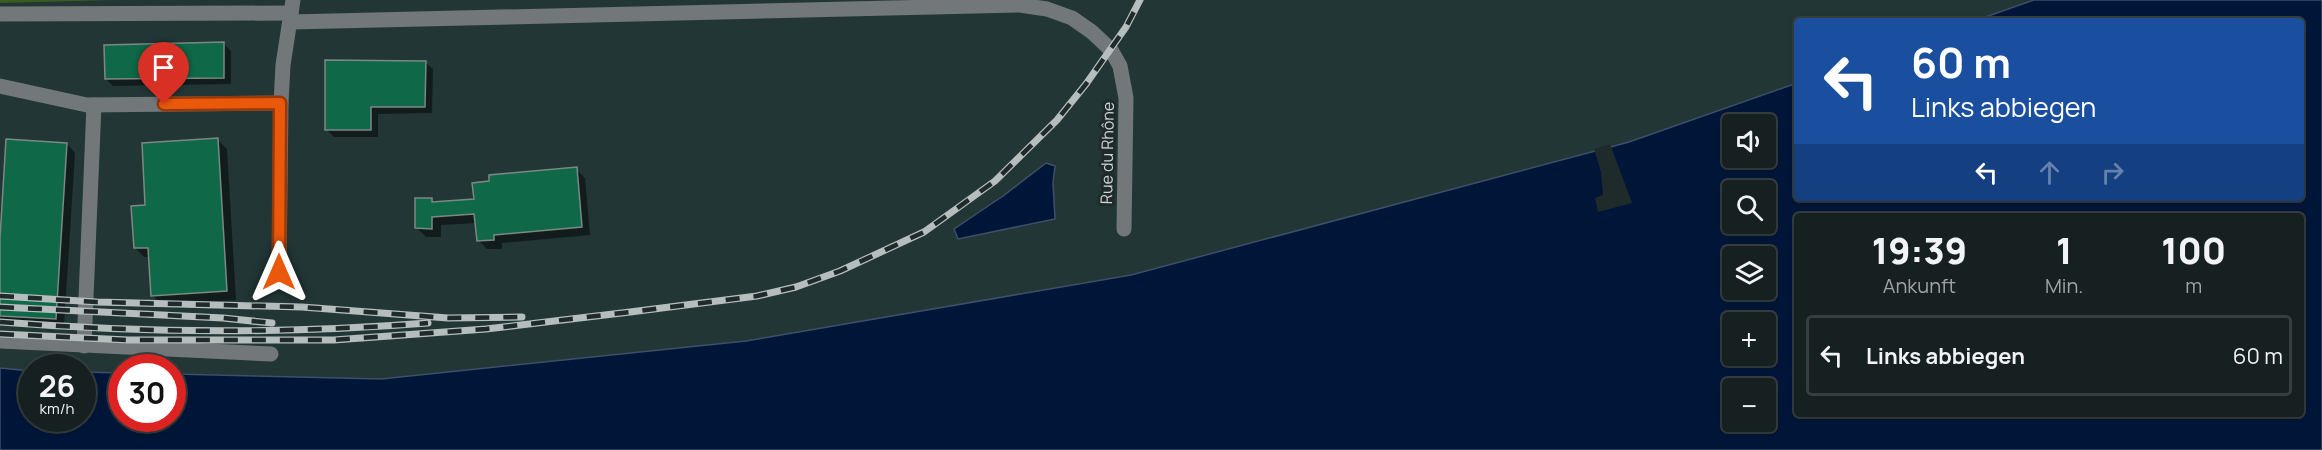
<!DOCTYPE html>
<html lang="de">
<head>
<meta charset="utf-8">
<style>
	body { margin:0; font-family:Manrope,sans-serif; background:#202829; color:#f1f3f6; height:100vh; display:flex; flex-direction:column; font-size:22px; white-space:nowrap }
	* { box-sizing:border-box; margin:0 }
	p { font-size:20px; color:#9ea3a5 }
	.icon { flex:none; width:33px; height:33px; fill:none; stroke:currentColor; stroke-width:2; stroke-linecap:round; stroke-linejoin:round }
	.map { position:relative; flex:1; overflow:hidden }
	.details { position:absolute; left:1794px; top:213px; width:510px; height:204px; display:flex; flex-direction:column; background:#172020; border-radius:6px; box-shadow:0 3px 9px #0003,0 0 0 2px #363e3e }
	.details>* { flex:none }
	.hud { position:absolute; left:1794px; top:18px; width:510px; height:183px; border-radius:6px; box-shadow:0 3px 9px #0003,0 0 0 2px #363e3e; background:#1a4fa0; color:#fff; overflow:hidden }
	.controls { position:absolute; left:1722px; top:114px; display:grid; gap:12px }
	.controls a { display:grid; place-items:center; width:54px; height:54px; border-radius:6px; background:#172020; box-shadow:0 3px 9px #0003,0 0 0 2px #363e3e; font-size:30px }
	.speed { position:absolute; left:18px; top:354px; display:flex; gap:12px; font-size:30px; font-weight:700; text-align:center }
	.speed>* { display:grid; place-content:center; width:78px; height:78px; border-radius:50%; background:#172020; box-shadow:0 3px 9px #0003,0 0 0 2px #363e3e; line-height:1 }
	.speed small { font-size:15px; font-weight:400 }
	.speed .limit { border:9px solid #d22; background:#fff; color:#111 }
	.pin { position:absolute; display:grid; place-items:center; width:51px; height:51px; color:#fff; margin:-62px -26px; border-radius:50% 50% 50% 0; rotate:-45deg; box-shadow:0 0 6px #0007 }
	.pin .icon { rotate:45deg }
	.me { position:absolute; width:66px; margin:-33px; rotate:0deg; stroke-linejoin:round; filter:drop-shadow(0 0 4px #0008) }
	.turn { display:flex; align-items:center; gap:21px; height:126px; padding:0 18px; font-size:27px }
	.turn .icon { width:78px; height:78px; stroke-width:2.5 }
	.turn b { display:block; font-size:42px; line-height:51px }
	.lanes { display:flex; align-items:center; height:57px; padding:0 18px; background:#0003; justify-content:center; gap:30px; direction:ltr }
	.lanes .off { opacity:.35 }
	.eta { display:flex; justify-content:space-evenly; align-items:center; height:102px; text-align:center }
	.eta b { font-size:36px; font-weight:800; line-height:42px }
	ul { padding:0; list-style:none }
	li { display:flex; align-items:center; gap:18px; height:81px; margin:0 12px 9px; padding:0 6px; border:3px solid #363e3e; border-radius:6px }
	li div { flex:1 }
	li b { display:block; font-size:22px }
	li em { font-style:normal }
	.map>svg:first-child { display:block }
	.built { fill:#223636 }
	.forest { fill:#3d5b1f }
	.water { fill:#001639; stroke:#3e4f68; stroke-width:1.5; fill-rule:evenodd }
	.pier { fill:#1f2b2b }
	.shadow { fill:#0007 }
	.building { fill:#0f6948; stroke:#7d8882; stroke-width:1.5 }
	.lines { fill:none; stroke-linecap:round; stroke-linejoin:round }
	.minor { stroke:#727779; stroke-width:15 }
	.rail-casing { stroke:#b6bebd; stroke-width:7 }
	.rail { stroke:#1f2b2b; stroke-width:4.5; stroke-dasharray:14; stroke-linecap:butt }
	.route-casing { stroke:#983908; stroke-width:15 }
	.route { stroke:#ea580c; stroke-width:10 }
	.labels { text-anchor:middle; stroke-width:6; stroke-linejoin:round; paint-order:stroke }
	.street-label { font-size:16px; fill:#ced5d4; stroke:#1f2b2b }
</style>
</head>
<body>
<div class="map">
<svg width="2322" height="450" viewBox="0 0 2322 450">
	<rect width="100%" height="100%" fill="#1f2b2b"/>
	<!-- built -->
	<path class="built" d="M0 0H2034L1974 21H1797V83L1629 142 1131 275 746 341 381 379 173 374 172 368H122L121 373 83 372 82 368H32L31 371 0 368Z"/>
	<!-- forest -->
	<path class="forest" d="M0 0H114L0 3Z"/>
	<!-- water -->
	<g class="water">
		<path d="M2034 0H2322V450H0V368L31 371 32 418H82L83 372 121 373 122 418H172L173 374 381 379 746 341 1131 275 1629 142 1797 83V198H2301V21H1974ZM1732 124H1766V158H1732ZM1732 190H1766V224H1732ZM1797 216H2301V414H1797ZM1732 256H1766V290H1732ZM1732 322H1766V356H1732ZM1732 388H1766V422H1732Z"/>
		<path d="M1046 163 1055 166 1053 183 1055 219 958 239 954 229 1003 196Z"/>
	</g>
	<!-- pier -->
	<path class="pier" d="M1610 144 1632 203 1598 212 1595 198 1603 195 1601 172 1594 149Z"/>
	<!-- shadow -->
	<g class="shadow">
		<path d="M224 44 231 51V84L113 86 106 79Z"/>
		<path d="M425 62 433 69 432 113 378 114V137H334L326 129Z"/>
		<path d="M218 140 227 149 236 300 161 304 152 295 150 257H144L135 248 147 207Z"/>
		<path d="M67 144 75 153 64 327 5 323 0 318V262Z"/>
		<path d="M576 169 585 178 590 235 502 243V249H487L478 240 477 223 441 225V237H426L417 228 431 199 435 203 476 201Z"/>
	</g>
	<!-- building -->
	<g class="building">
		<path d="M224 42V78L105 79 104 45Z"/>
		<path d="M325 60 426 61 425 107H371V130H325Z"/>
		<path d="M218 138 227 291 151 296 148 248H134L131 206 145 205 142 143Z"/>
		<path d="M6 139 67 143 56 319 0 316V238Z"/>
		<path d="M577 167 582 227 494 235V240L477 241 474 214 432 217V229L415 228V198H432V202L474 199 472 183 489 181V175Z"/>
	</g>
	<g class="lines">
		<!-- minor -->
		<g class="minor">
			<path d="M0 14 291 13"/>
			<path d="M290 22 1020 5 1047 9 1072 18 1092 32 1111 50 1120 66 1126 98 1124 229"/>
			<path d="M0 86 87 105 281 103"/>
			<path d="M279 272 281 103 283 65 293 0"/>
			<path d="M0 341 271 354"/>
			<path d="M84 346 94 105"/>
		</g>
		<!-- rail casing -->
		<g class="rail-casing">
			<g id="rail">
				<path d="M0 296 97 302 302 307 448 318 522 317"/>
				<path d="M0 307 223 318 272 323"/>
				<path d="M0 322C142 333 286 334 428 323"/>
				<path d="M0 334 128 340H334L486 329 630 312 757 296 796 287 840 271 924 232 995 181 1057 120 1086 84 1126 27 1140 0"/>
			</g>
		</g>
		<!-- rail -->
		<use href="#rail" class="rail"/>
	</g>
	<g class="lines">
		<!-- route casing -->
		<g class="route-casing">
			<path id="route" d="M164 104 280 103 279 272"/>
		</g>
		<!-- route -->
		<use href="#route" class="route"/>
	</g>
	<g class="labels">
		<!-- street labels -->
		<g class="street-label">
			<text transform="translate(1107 153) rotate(-89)" y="6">Rue du Rhône</text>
		</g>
	</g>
</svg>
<div class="controls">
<a><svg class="icon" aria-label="sound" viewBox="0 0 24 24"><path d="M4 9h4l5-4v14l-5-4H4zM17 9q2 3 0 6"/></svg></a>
<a><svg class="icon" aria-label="search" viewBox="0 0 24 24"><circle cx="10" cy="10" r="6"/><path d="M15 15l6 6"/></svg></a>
<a><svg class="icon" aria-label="layers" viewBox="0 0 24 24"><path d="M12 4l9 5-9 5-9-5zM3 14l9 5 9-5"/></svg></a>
<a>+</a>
<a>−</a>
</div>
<div class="speed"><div>26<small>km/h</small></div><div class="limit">30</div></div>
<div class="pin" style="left:164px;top:104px;background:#d93025"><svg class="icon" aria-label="arrive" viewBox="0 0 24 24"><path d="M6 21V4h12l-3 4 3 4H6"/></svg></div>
<svg class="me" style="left:279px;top:272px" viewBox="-20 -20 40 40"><path d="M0-17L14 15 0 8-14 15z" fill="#ea580c" stroke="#fff" stroke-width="4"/></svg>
<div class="hud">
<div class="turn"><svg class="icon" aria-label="left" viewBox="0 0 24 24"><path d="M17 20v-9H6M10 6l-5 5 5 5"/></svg><div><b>60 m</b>Links abbiegen</div></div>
<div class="lanes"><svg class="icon" aria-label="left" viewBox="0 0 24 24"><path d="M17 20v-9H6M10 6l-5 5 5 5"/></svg><svg class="icon off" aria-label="ahead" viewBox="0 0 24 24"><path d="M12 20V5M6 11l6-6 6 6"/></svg><svg class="icon off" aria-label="right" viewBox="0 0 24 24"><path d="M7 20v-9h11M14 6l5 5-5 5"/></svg></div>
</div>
<section class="details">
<div class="eta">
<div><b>19:39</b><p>Ankunft</p></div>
<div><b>1</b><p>Min.</p></div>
<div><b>100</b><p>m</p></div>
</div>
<ul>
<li><svg class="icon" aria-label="left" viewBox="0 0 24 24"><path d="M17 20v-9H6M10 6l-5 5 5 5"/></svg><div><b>Links abbiegen</b></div><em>60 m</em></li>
</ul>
</section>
</div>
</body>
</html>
